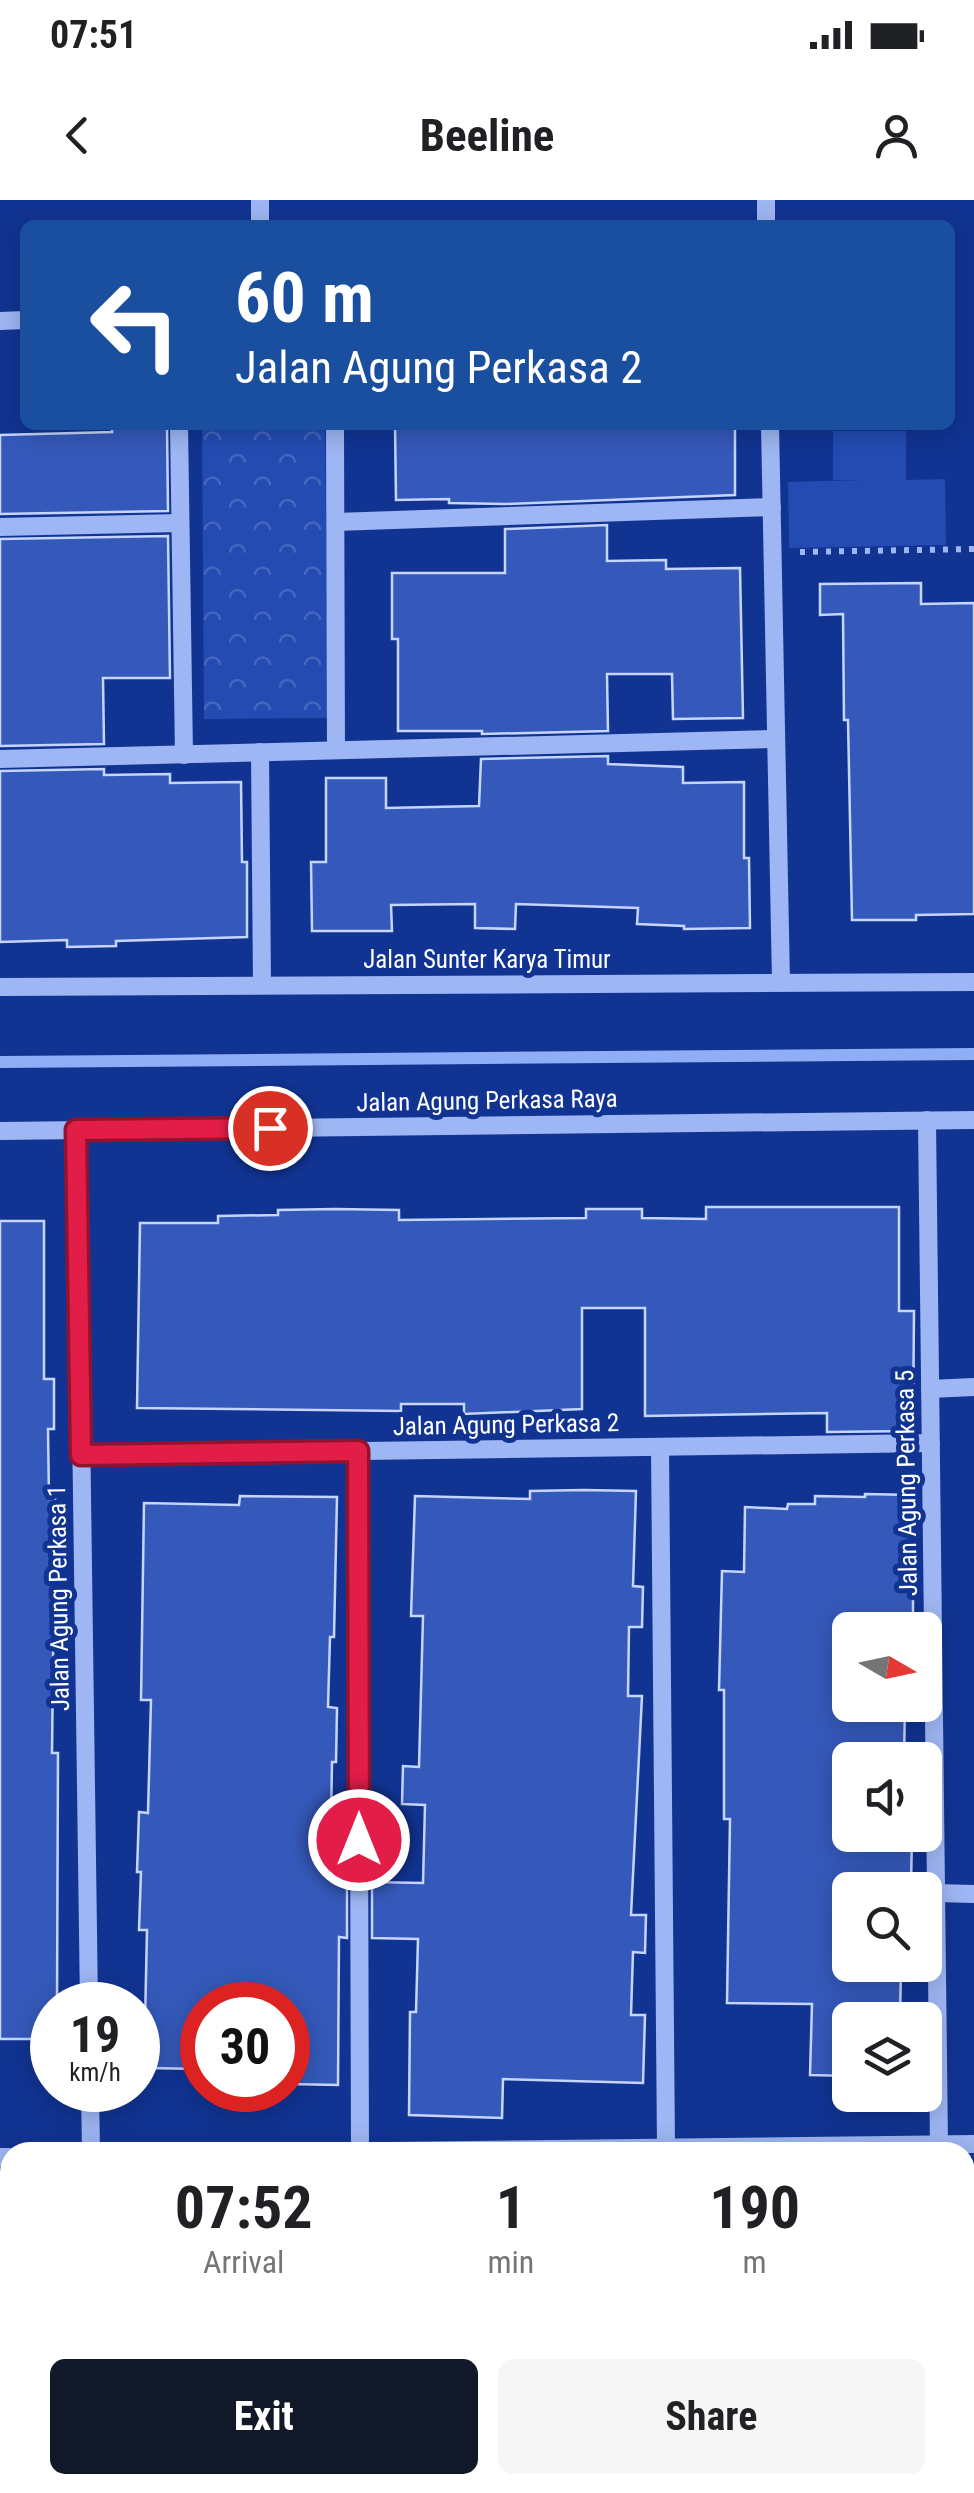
<!DOCTYPE html>
<html lang="en">
<head>
<meta charset="utf-8">
<style>
	body { margin:0; font-family:"Roboto Condensed",sans-serif; background:#f6f6f6; color:#202124; height:100vh; display:flex; flex-direction:column; font-size:38px; white-space:nowrap }
	* { box-sizing:border-box; margin:0 }
	p { font-size:32px; color:#757577 }
	.icon { flex:none; width:55px; height:55px; fill:none; stroke:currentColor; stroke-width:2; stroke-linecap:round; stroke-linejoin:round }
	.map { position:relative; flex:1; overflow:hidden }
	.sheet { position:absolute; left:0px; top:1942px; width:975px; height:352px; display:flex; flex-direction:column; background:#fff; border-radius:30px 30px 0 0; box-shadow:0 5px 25px #0003 }
	.sheet>* { flex:none }
	.guide { position:absolute; left:20px; top:20px; width:935px; height:210px; border-radius:15px; box-shadow:0 5px 25px #0003; background:#1a4fa0; color:#fff; overflow:hidden }
	.needle { width:65px; rotate:99deg }
	.controls { position:absolute; left:832px; top:1412px; display:grid; gap:20px }
	.controls a { display:grid; place-items:center; width:110px; height:110px; border-radius:15px; background:#fff; box-shadow:0 5px 25px #0003; font-size:50px }
	.speed { position:absolute; left:30px; top:1782px; display:flex; gap:20px; font-size:50px; font-weight:700; text-align:center }
	.speed>* { display:grid; place-content:center; width:130px; height:130px; border-radius:50%; background:#fff; box-shadow:0 5px 25px #0003; line-height:1 }
	.speed small { font-size:25px; font-weight:400 }
	.speed .limit { border:15px solid #d22; background:#fff; color:#111 }
	.pin { position:absolute; display:grid; place-items:center; width:85px; height:85px; color:#fff; margin:-42px; border:5px solid #fff; border-radius:50%; box-shadow:0 2px 10px #0007 }
	.me { position:absolute; width:110px; margin:-55px; rotate:0deg; stroke-linejoin:round; filter:drop-shadow(0 0 8px #0008) }
	.turn { display:flex; align-items:center; gap:35px; height:210px; padding:0 50px; font-size:45px }
	.turn .icon { width:130px; height:130px; stroke-width:2.5 }
	.turn b { display:block; font-size:70px; line-height:85px }
	.eta { display:flex; justify-content:space-evenly; align-items:center; height:170px; text-align:center }
	.eta b { font-size:60px; font-weight:700; line-height:70px }
	.primary-button { display:flex; gap:20px; margin-top:auto; padding:20px 50px }
	.primary-button a { flex:1; height:115px; border-radius:15px; background:#111827; color:#fff; font-size:40px; font-weight:700; line-height:115px; text-align:center }
	.primary-button a+a { background:#f6f6f6; color:#202124 }
	.status { display:flex; justify-content:space-between; align-items:center; height:70px; padding:0 50px; background:#fff; direction:ltr }
	.status svg { height:28px; fill:currentColor }
	header { display:flex; justify-content:space-between; align-items:center; height:130px; padding:0 50px; background:#fff; font-size:45px; font-weight:700 }
	.map>svg:first-child { display:block }
	.grass { fill:#234bb2 }
	.park { fill:url(#park-crowns) }
	.lines { fill:none; stroke-linecap:round; stroke-linejoin:round }
	.stream { stroke:#90aef6; stroke-width:12 }
	.building { fill:#3559ba; stroke:#c6d5fd; stroke-width:2.5 }
	.path { stroke:#9eb6f3; stroke-width:6; stroke-dasharray:5 8; stroke-linecap:butt }
	.minor { stroke:#9eb6f3; stroke-width:18 }
	.route-casing { stroke:#92132f; stroke-width:25 }
	.route { stroke:#e11d48; stroke-width:18 }
	.labels { text-anchor:middle; stroke-width:10; stroke-linejoin:round; paint-order:stroke }
	.street-label { font-size:25px; fill:#fff; stroke:#113493 }
</style>
</head>
<body>
<div class="status"><b>07:51</b><svg viewBox="0 0 49 12"><path d="M0 12V9h3v3zM5 12V6h3v6zM10 12V3h3v9zM15 12V0h3v12zM26 1h20v11H26zM47 4h2v5h-2z"/></svg></div>
<header><svg class="icon" aria-label="back" viewBox="0 0 24 24"><path d="M15 5l-7 7 7 7"/></svg>Beeline<svg class="icon" aria-label="person" viewBox="0 0 24 24"><circle cx="12" cy="8" r="4"/><path d="M4 21q1-7 8-7t8 7"/></svg></header>
<div class="map">
<svg width="974" height="2293" viewBox="0 0 974 2293">
	<defs>
		<pattern id="park-crowns" width="20" height="18" patternUnits="userSpaceOnUse" patternTransform="scale(2.5)"><rect width="20" height="18" fill="#234bb2"/><path d="M2 6a3 3 0 1 1 6 0M12 15a3 3 0 1 1 6 0" fill="none" stroke="#4466be"/></pattern>
	</defs>
	<rect width="100%" height="100%" fill="#113493"/>
	<!-- grass -->
	<path class="grass" d="M833 231H906V280L945 279 946 345 789 348 788 282 865 280H833Z"/>
	<!-- park -->
	<path class="park" d="M202 225H325L328 518 204 519Z"/>
	<g class="lines">
		<!-- stream -->
		<g class="stream">
			<path d="M0 862 974 854"/>
			<path d="M965 2016H974"/>
			<path d="M0 2023 10 2022"/>
		</g>
	</g>
	<!-- building -->
	<g class="building">
		<path d="M112 225H167L168 311 0 314V235L112 232Z"/>
		<path d="M395 225H735V295L505 304 449 303V299L396 300Z"/>
		<path d="M607 325V361L666 360V369L740 368 743 518 673 519 672 474H607L608 531 482 534V531H398V439H392V373H505V329Z"/>
		<path d="M168 336 170 478H103L104 544 0 546V339Z"/>
		<path d="M921 383V404L974 403V714L916 715V720H852L848 520H844L843 414 820 415V384Z"/>
		<path d="M608 556V564L683 567V583L744 582V658H749L750 728 684 729V726L637 724 638 708 516 704 515 729 475 728V704L391 705 392 731H312L311 662H326V578H386V608L479 606 481 559Z"/>
		<path d="M104 569V575L170 574V583L241 582 242 662H247V737L116 741V746L67 747V740L0 742V571Z"/>
		<path d="M706 1007H899V1111H914L913 1231 827 1232V1213L645 1216V1108H582V1209L464 1214V1204H401V1211L137 1208 140 1023H218V1016L278 1015V1010L335 1009 399 1010V1020L586 1018V1009H642V1018L706 1019Z"/>
		<path d="M0 1021H44V1179H54V1229H48L49 1299H55L52 1553H58L57 1805H52V1839H0Z"/>
		<path d="M584 1290 636 1291 633 1386 643 1387 642 1427H629L628 1496H642L631 1715H646L645 1753 633 1752 631 1815H645L643 1883 503 1879 502 1918 409 1915 410 1812H416L418 1739 372 1738V1682L423 1683 425 1605 402 1604 403 1566 419 1567 423 1416H411L415 1296 530 1299V1291Z"/>
		<path d="M865 1294 913 1295V1430H850V1505H905L904 1560H850V1635H912L911 1685H907V1690H850V1765H901L900 1820H850V1876L810 1875 812 1804 727 1803 730 1619H724V1490H719L722 1371 744 1372 745 1307 787 1309 788 1304H815V1296L865 1297Z"/>
		<path d="M240 1296 337 1297 334 1437H330L328 1507 337 1508 336 1562H332L330 1679 347 1681V1738L339 1737 338 1885 288 1884V1805H202V1869L144 1868 147 1730H139L141 1672H137L139 1612 148 1613 151 1500H141L144 1303 239 1305Z"/>
	</g>
	<g class="lines">
		<!-- path -->
		<path class="path" d="M800 352 974 349"/>
		<!-- minor -->
		<g class="minor">
			<path d="M260 0V25"/>
			<path d="M766 0V25"/>
			<path d="M0 121 25 120"/>
			<path d="M179 225 184 555"/>
			<path d="M335 225 336 550"/>
			<path d="M770 225 781 782"/>
			<path d="M336 322 772 307"/>
			<path d="M0 327 180 323"/>
			<path d="M260 552 262 785"/>
			<path d="M0 559 776 539"/>
			<path d="M0 787 974 782"/>
			<path d="M927 920 939 1945"/>
			<path d="M77 930 89 1805"/>
			<path d="M0 931 974 920"/>
			<path d="M930 1189 974 1187"/>
			<path d="M660 1247 666 1948"/>
			<path d="M358 1251 360 1952"/>
			<path d="M81 1255 931 1243"/>
			<path d="M936 1693 974 1694"/>
			<path d="M90 1890 91 1952"/>
			<path d="M309 1952 974 1944"/>
			<path d="M0 1957H10"/>
			<path d="M965 2069H974"/>
			<path d="M0 2076H10"/>
			<path d="M650 2285V2293"/>
		</g>
	</g>
	<g class="lines">
		<!-- route casing -->
		<g class="route-casing">
			<path id="route" d="M270 928 76 930 81 1255 358 1251 359 1640"/>
		</g>
		<!-- route -->
		<use href="#route" class="route"/>
	</g>
	<g class="labels">
		<!-- street labels -->
		<g class="street-label">
			<text x="487" y="768">Jalan Sunter Karya Timur</text>
			<text transform="translate(487 900) rotate(-1)" y="9">Jalan Agung Perkasa Raya</text>
			<text transform="translate(506 1224) rotate(-1)" y="9">Jalan Agung Perkasa 2</text>
			<text transform="translate(906 1283) rotate(-91)" y="9">Jalan Agung Perkasa 5</text>
			<text transform="translate(58 1398) rotate(-91)" y="9">Jalan Agung Perkasa 1</text>
		</g>
	</g>
</svg>
<div class="controls">
<a><svg class="needle" viewBox="-14 -14 28 28"><path d="M0-13l5 13h-10z" fill="#e53935"/><path d="M0 13l5-13h-10z" fill="#757577"/></svg></a>
<a><svg class="icon" aria-label="sound" viewBox="0 0 24 24"><path d="M4 9h4l5-4v14l-5-4H4zM17 9q2 3 0 6"/></svg></a>
<a><svg class="icon" aria-label="search" viewBox="0 0 24 24"><circle cx="10" cy="10" r="6"/><path d="M15 15l6 6"/></svg></a>
<a><svg class="icon" aria-label="layers" viewBox="0 0 24 24"><path d="M12 4l9 5-9 5-9-5zM3 14l9 5 9-5"/></svg></a>
</div>
<div class="speed"><div>19<small>km/h</small></div><div class="limit">30</div></div>
<div class="pin" style="left:270px;top:928px;background:#d93025"><svg class="icon" aria-label="arrive" viewBox="0 0 24 24"><path d="M6 21V4h12l-3 4 3 4H6"/></svg></div>
<svg class="me" style="left:359px;top:1640px" viewBox="-20 -20 40 40"><circle r="17" fill="#e11d48" stroke="#fff" stroke-width="3"/><path d="M0-11L8 9 0 5-8 9z" fill="#fff"/></svg>
<div class="guide">
<div class="turn"><svg class="icon" aria-label="left" viewBox="0 0 24 24"><path d="M17 20v-9H6M10 6l-5 5 5 5"/></svg><div><b>60 m</b>Jalan Agung Perkasa 2</div></div>
</div>
<section class="sheet">
<div class="eta">
<div><b>07:52</b><p>Arrival</p></div>
<div><b>1</b><p>min</p></div>
<div><b>190</b><p>m</p></div>
</div>
<div class="primary-button"><a>Exit</a><a>Share</a></div>
</section>
</div>
</body>
</html>
